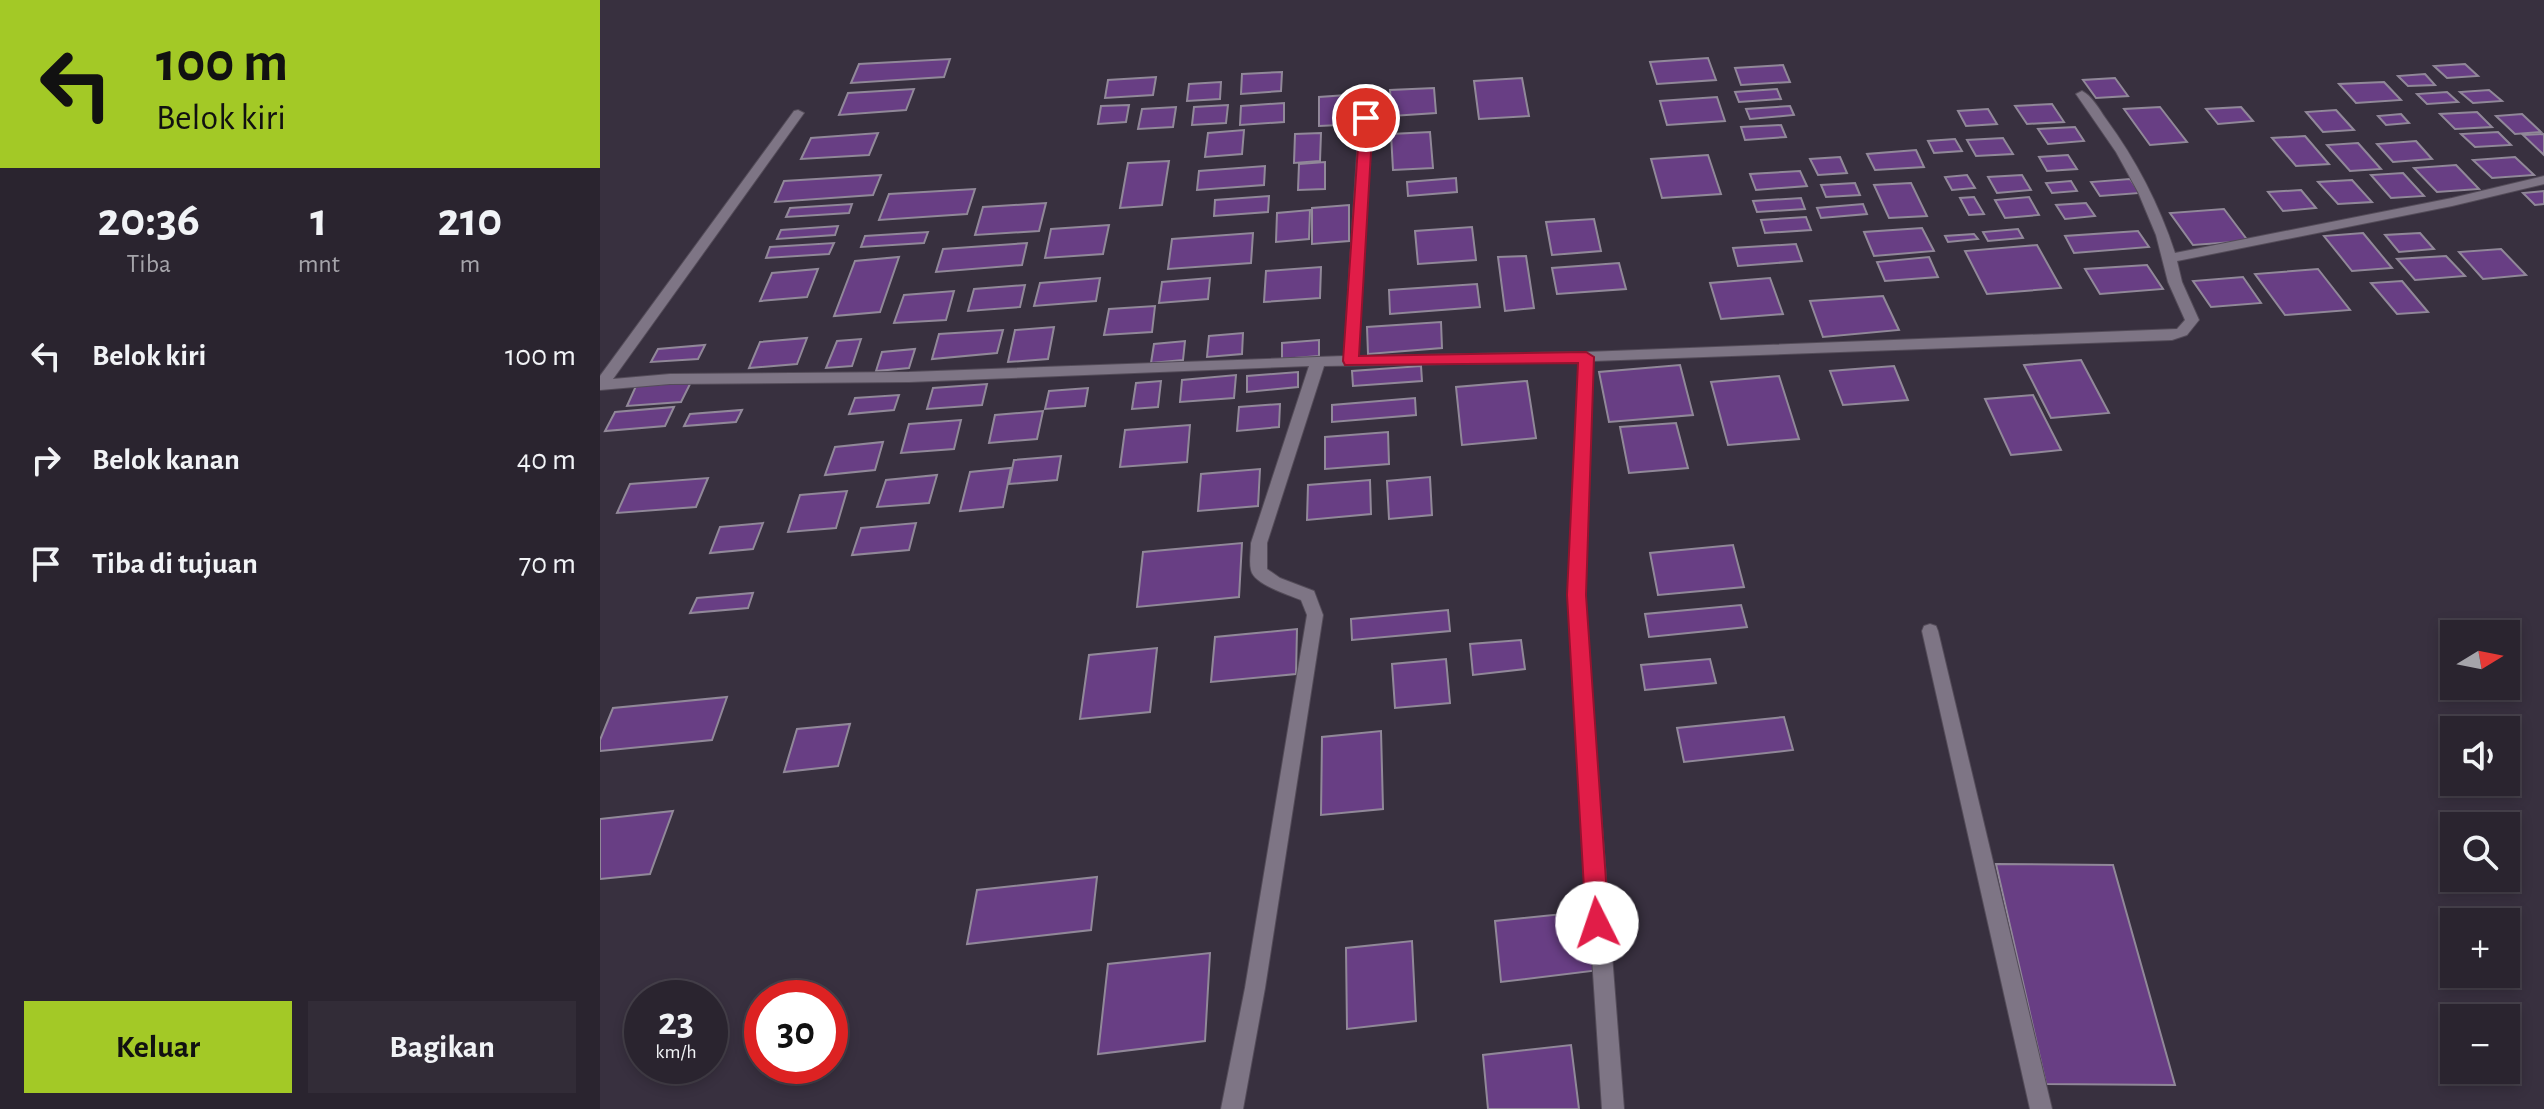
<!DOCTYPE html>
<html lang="id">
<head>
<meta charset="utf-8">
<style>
	body { margin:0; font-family:"Alegreya Sans",sans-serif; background:#322c37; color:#f1f3f6; height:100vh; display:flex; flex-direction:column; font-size:30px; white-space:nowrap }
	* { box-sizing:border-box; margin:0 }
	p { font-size:26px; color:#a5a4aa }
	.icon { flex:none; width:44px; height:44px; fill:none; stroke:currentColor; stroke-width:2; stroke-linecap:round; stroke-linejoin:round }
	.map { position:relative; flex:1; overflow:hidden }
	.drawer { display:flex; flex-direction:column; background:#2a242f; width:600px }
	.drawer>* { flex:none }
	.banner { background:#a3c926; color:#111; overflow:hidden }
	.needle { width:52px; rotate:80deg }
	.buttons { position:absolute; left:1840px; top:620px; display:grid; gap:16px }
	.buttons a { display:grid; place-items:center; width:80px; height:80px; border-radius:0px; background:#2a242f; box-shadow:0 4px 12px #0003,0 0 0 2px #46414b; font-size:40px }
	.speed { position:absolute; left:24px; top:980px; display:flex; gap:16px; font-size:40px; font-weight:700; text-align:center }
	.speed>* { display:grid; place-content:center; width:104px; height:104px; border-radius:50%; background:#2a242f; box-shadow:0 4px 12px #0003,0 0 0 2px #46414b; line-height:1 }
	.speed small { font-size:20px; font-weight:400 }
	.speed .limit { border:12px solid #d22; background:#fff; color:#111 }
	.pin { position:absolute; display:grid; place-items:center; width:68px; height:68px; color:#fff; margin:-34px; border:4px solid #fff; border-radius:50%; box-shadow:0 2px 8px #0007 }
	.me { position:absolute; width:88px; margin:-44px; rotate:356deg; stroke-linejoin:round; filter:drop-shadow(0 0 6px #0008) }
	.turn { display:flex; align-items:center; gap:28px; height:168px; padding:0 24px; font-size:36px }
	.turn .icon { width:104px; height:104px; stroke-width:2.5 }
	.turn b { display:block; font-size:56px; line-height:68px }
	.eta { display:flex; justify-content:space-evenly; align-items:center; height:136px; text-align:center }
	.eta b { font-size:48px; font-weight:600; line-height:56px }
	.button { display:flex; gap:16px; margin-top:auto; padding:16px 24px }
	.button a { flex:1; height:92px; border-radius:0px; background:#a3c926; color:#111; font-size:32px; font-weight:600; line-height:92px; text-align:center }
	.button a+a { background:#322c37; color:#f1f3f6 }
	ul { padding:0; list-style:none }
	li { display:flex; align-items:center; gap:24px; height:104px; padding:0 24px }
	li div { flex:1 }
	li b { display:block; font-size:30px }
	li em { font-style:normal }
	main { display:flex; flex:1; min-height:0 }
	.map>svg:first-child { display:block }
	.building { fill:#683e84; stroke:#918899; stroke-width:2 }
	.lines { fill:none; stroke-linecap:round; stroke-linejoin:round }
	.street-casing { stroke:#544c59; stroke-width:2 }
	.street { fill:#7e7585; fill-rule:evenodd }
	.route { fill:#e11d48; stroke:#92132f; stroke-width:2 }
</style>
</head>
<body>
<main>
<section class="drawer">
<div class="banner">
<div class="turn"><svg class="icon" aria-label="left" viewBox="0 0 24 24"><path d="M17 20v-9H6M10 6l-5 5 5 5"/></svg><div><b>100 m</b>Belok kiri</div></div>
</div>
<div class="eta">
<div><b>20:36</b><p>Tiba</p></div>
<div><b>1</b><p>mnt</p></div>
<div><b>210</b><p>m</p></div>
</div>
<ul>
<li><svg class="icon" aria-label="left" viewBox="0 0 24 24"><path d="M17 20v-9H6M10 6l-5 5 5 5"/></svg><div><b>Belok kiri</b></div><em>100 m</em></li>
<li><svg class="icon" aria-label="right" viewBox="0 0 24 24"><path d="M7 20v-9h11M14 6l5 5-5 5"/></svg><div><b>Belok kanan</b></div><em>40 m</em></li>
<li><svg class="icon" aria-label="arrive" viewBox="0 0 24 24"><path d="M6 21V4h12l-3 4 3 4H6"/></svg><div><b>Tiba di tujuan</b></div><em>70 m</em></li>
</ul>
<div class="button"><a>Keluar</a><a>Bagikan</a></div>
</section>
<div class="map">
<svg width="1944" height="1109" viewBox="0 0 1944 1109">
	<rect width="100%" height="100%" fill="#38303f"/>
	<!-- building -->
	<g class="building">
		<path d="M1108 58 1116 80 1057 84 1050 62Z"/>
		<path d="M350 59 344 77 251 83 259 64Z"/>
		<path d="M1865 64 1878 76 1847 78 1834 66Z"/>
		<path d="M1183 65 1190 82 1141 85 1135 68Z"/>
		<path d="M682 72 681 91 641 94 642 74Z"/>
		<path d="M1825 74 1835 85 1808 86 1798 76Z"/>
		<path d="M556 77 553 95 505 98 508 80Z"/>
		<path d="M922 78 929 116 879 119 874 81Z"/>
		<path d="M1515 78 1528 96 1496 98 1483 80Z"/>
		<path d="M621 82 620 99 587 101 589 84Z"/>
		<path d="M1784 82 1801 100 1756 103 1739 84Z"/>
		<path d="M834 88 836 113 792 116 790 90Z"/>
		<path d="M314 89 306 110 239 115 248 93Z"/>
		<path d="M1177 89 1181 99 1139 102 1135 92Z"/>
		<path d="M1889 90 1902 101 1873 103 1860 92Z"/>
		<path d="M1847 92 1858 102 1827 104 1817 94Z"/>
		<path d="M761 94 762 124 719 126V97Z"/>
		<path d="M1117 97 1125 121 1067 125 1060 101Z"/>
		<path d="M684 103V122L640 125 641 106Z"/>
		<path d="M1452 104 1464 122 1427 124 1415 106Z"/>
		<path d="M529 105 526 122 498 124 501 106Z"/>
		<path d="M628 105 626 123 592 125 594 107Z"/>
		<path d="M1190 106 1194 115 1150 119 1146 109Z"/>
		<path d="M576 107 573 127 538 129 542 109Z"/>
		<path d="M1560 107 1587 142 1550 145 1524 109Z"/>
		<path d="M1641 107 1653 121 1618 124 1606 109Z"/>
		<path d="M1388 109 1397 124 1366 126 1358 111Z"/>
		<path d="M1736 110 1754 130 1723 132 1706 112Z"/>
		<path d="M1877 112 1892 127 1855 129 1840 114Z"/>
		<path d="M1801 114 1809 123 1786 125 1778 116Z"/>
		<path d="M1922 114 1941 132 1915 134 1896 116Z"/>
		<path d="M1181 125 1186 137 1145 140 1141 127Z"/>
		<path d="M1475 127 1484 141 1448 144 1438 129Z"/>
		<path d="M644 130 642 154 605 157 608 133Z"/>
		<path d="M830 132 833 168 793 170 791 134Z"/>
		<path d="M1898 132 1911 145 1875 147 1861 134Z"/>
		<path d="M278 133 269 155 201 159 211 138Z"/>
		<path d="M721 133 720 161 694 163 695 134Z"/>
		<path d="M1944 134V155L1923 135Z"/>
		<path d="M1705 136 1729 164 1696 166 1672 138Z"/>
		<path d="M1403 138 1413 154 1376 156 1367 140Z"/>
		<path d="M1355 139 1362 151 1334 153 1328 141Z"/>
		<path d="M1816 141 1832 159 1793 162 1777 144Z"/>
		<path d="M1758 143 1781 169 1750 171 1727 145Z"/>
		<path d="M1316 150 1324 167 1275 170 1267 154Z"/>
		<path d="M1108 155 1121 194 1062 198 1051 159Z"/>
		<path d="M1468 155 1477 169 1447 171 1439 157Z"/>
		<path d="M1240 157 1247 173 1218 175 1210 159Z"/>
		<path d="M1915 157 1934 175 1892 178 1873 160Z"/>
		<path d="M569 161 562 205 520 208 528 163Z"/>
		<path d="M725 162V189L698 190 699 164Z"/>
		<path d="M1856 165 1879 189 1837 192 1814 168Z"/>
		<path d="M665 166 664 185 597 190 599 171Z"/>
		<path d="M1200 171 1207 186 1156 190 1150 174Z"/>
		<path d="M1803 173 1824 196 1791 198 1771 175Z"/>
		<path d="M281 175 273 195 175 202 184 181Z"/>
		<path d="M1367 175 1375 188 1352 190 1345 177Z"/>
		<path d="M1422 175 1431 190 1397 193 1388 177Z"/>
		<path d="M856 178 857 192 808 196 807 182Z"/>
		<path d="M1530 179 1540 193 1500 196 1491 182Z"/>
		<path d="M1752 180 1772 202 1738 204 1718 182Z"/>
		<path d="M1471 181 1477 191 1452 193 1446 183Z"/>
		<path d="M1255 183 1260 195 1226 197 1221 185Z"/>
		<path d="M1311 183 1327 216 1289 218 1274 185Z"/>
		<path d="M375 189 367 214 279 220 289 194Z"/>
		<path d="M1701 190 1716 208 1683 211 1668 192Z"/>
		<path d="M1944 191V204L1935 205 1923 193Z"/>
		<path d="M669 196 668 212 614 216 615 200Z"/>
		<path d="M1374 197 1384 214 1369 215 1360 198Z"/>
		<path d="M1429 197 1439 215 1405 218 1395 200Z"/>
		<path d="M1201 198 1205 209 1157 212 1153 201Z"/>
		<path d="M446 203 439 231 375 235 383 207Z"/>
		<path d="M1486 203 1495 216 1465 219 1456 205Z"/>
		<path d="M252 204 249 213 186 217 190 208Z"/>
		<path d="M1263 204 1267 214 1221 218 1217 208Z"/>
		<path d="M749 205V241L712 244V208Z"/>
		<path d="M1624 209 1648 241 1593 245 1570 213Z"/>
		<path d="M710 210 709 239 676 242 677 213Z"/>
		<path d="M1206 217 1211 230 1165 233 1161 220Z"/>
		<path d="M994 219 1001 251 952 255 946 222Z"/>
		<path d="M509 225 503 254 445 258 451 229Z"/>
		<path d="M238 226 235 235 177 239 181 230Z"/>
		<path d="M872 227 876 260 818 264 815 231Z"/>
		<path d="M1322 228 1334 251 1274 256 1264 232Z"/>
		<path d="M1418 229 1423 238 1388 241 1383 232Z"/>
		<path d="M1538 231 1549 247 1474 253 1465 236Z"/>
		<path d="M328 232 324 243 261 247 265 236Z"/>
		<path d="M653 233 651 263 568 269 572 239Z"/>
		<path d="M1763 233 1792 268 1752 271 1724 236Z"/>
		<path d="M1820 233 1834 249 1799 252 1785 235Z"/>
		<path d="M1374 234 1378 239 1348 242 1345 236Z"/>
		<path d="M234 243 229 254 166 258 170 247Z"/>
		<path d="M427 243 422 265 336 272 343 249Z"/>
		<path d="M1196 244 1202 261 1138 266 1133 248Z"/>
		<path d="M1437 245 1461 288 1387 294 1365 251Z"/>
		<path d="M1901 249 1926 275 1883 279 1859 252Z"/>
		<path d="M926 256 934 308 905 311 898 257Z"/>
		<path d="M1846 256 1865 276 1815 280 1797 259Z"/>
		<path d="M299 257 280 312 234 316 255 261Z"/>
		<path d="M1329 257 1338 277 1285 281 1277 262Z"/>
		<path d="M1019 263 1026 289 957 294 952 268Z"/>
		<path d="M1547 265 1563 289 1500 294 1485 269Z"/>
		<path d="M721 267 720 298 664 302 666 271Z"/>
		<path d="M218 269 207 297 160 301 172 273Z"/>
		<path d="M1718 269 1750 310 1685 315 1655 274Z"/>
		<path d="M1643 277 1661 303 1611 307 1593 281Z"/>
		<path d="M500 278 496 301 434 306 440 283Z"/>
		<path d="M610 278 608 299 559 303 562 282Z"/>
		<path d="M1170 278 1183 314 1121 319 1110 283Z"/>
		<path d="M1802 281 1828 312 1797 314 1771 283Z"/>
		<path d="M877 284 880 307 790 314 789 290Z"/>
		<path d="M425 285 420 307 368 311 374 289Z"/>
		<path d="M354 291 346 320 294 323 304 295Z"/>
		<path d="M1283 296 1299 330 1223 337 1210 301Z"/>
		<path d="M555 306 552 332 504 335 509 309Z"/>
		<path d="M841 322 842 348 768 354 767 327Z"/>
		<path d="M454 327 448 359 408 362 415 330Z"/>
		<path d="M403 330 397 353 332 359 339 334Z"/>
		<path d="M643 333 642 354 607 357 609 336Z"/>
		<path d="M207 338 197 364 149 368 160 342Z"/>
		<path d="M261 339 252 366 226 368 237 341Z"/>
		<path d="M719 340V356L682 359V343Z"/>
		<path d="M585 341 583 360 551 363 554 344Z"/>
		<path d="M105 345 98 359 51 362 58 349Z"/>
		<path d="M315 349 309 368 276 371 282 352Z"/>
		<path d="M1481 360 1509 413 1451 418 1424 365Z"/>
		<path d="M1080 365 1093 415 1009 422 999 372Z"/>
		<path d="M821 366 822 381 753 386 752 371Z"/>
		<path d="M1294 366 1308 400 1243 405 1230 371Z"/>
		<path d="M698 372V387L647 392V376Z"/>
		<path d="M636 375 634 398 580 402 582 380Z"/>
		<path d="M1179 376 1199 439 1128 445 1111 382Z"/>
		<path d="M561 381 558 407 532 409 536 383Z"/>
		<path d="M927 381 936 438 862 445 856 387Z"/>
		<path d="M91 382 81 402 27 406 36 386Z"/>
		<path d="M387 384 382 405 327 409 333 388Z"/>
		<path d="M488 388 485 406 445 409 449 391Z"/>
		<path d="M299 395 294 410 249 414 255 398Z"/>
		<path d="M1433 395 1461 450 1411 455 1385 399Z"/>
		<path d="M815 398 816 415 732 422V405Z"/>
		<path d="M680 404 679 427 637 431 639 407Z"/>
		<path d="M74 407 65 426 5 431 15 412Z"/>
		<path d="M142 410 136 422 84 426 90 414Z"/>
		<path d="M443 411 437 439 389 443 395 415Z"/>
		<path d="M361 420 354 449 301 453 309 424Z"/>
		<path d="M1076 423 1088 468 1029 473 1020 427Z"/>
		<path d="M590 425 587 462 520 467 525 430Z"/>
		<path d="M788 432 789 464 725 469V437Z"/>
		<path d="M283 442 275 470 225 475 235 447Z"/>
		<path d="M461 456 457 480 409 484 414 460Z"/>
		<path d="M411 468 403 507 360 511 370 472Z"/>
		<path d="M660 469 658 506 598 511 601 474Z"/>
		<path d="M337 475 329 503 277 507 286 480Z"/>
		<path d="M830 477 832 515 789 519 787 481Z"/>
		<path d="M108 478 96 507 17 513 30 484Z"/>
		<path d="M770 480 771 514 707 520 708 485Z"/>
		<path d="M247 491 236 528 188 532 200 495Z"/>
		<path d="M163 523 153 549 110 553 120 527Z"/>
		<path d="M316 523 309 550 252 555 261 528Z"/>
		<path d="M642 543 639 597 537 607 543 552Z"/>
		<path d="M1133 545 1144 587 1058 595 1050 553Z"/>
		<path d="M153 593 148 608 90 613 97 598Z"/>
		<path d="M1141 605 1147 627 1049 637 1045 614Z"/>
		<path d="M848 610 850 631 752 640 751 619Z"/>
		<path d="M697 629 696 674 611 682 615 637Z"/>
		<path d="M921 640 925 669 873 675 870 644Z"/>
		<path d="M557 648 550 712 480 719 489 655Z"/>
		<path d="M846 659 850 703 795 708 792 664Z"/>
		<path d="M1110 659 1116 683 1045 690 1041 665Z"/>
		<path d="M127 697 112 740 0 751V740L13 708Z"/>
		<path d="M1184 717 1193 750 1084 762 1077 728Z"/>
		<path d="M250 724 238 766 184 772 197 729Z"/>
		<path d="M781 731 783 809 721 815 722 737Z"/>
		<path d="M73 811 50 874 0 879V819Z"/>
		<path d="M1396 864 1513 865 1575 1085 1446 1084Z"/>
		<path d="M497 877 491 930 367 944 377 890Z"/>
		<path d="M992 911 1000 970 901 982 895 921Z"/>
		<path d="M812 941 816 1021 747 1029 746 948Z"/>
		<path d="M610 953 605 1041 498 1054 508 964Z"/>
		<path d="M971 1045 979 1109H888L883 1055Z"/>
	</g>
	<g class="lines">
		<!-- street casing -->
		<g class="street-casing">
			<g id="street">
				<path d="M767 89 773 92 758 356 986 352 1577 329 1585 320 1568 282 1556 235 1538 192 1516 152 1476 94 1482 91C1492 96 1499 109 1506 119 1536 160 1559 204 1575 253L1852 198 1944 176V184L1852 206 1577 261 1582 282 1599 320 1587 335 1572 340 993 361 984 595 1024 1109H1002L968 595 979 362 724 366 667 543V569L680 578 714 591 723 615 665 988 643 1109H621L645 988 707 615 701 600C689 595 653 584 651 570 649 562 651 552 651 543L709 366 309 382 70 384 0 390V376L194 111 198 110 204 113 13 379 70 374 309 372 744 356 761 92Z"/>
				<path d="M1330 624 1336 626 1338 631 1452 1109H1430L1322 631 1324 626Z"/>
			</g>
		</g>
		<!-- street -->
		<use href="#street" class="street"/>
	</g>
	<!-- route -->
	<path class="route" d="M766 114 773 118 759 356 986 352 994 357 986 595 1009 923 1005 931 997 934 989 931 986 923 967 595 978 363 745 365 743 361 760 118Z"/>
</svg>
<div class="buttons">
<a><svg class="needle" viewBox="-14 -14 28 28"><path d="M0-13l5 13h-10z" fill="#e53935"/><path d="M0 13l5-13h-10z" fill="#a5a4aa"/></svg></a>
<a><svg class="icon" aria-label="sound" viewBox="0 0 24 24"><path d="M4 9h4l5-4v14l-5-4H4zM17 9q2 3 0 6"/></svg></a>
<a><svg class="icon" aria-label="search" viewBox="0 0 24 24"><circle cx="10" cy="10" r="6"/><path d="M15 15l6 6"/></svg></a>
<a>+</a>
<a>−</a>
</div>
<div class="speed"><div>23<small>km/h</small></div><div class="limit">30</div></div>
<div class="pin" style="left:766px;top:118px;background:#d93025"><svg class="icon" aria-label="arrive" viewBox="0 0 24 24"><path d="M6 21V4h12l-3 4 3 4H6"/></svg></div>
<svg class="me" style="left:997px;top:923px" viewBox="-20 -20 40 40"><circle r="19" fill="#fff"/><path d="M0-13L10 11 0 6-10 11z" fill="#e11d48"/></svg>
</div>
</main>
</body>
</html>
